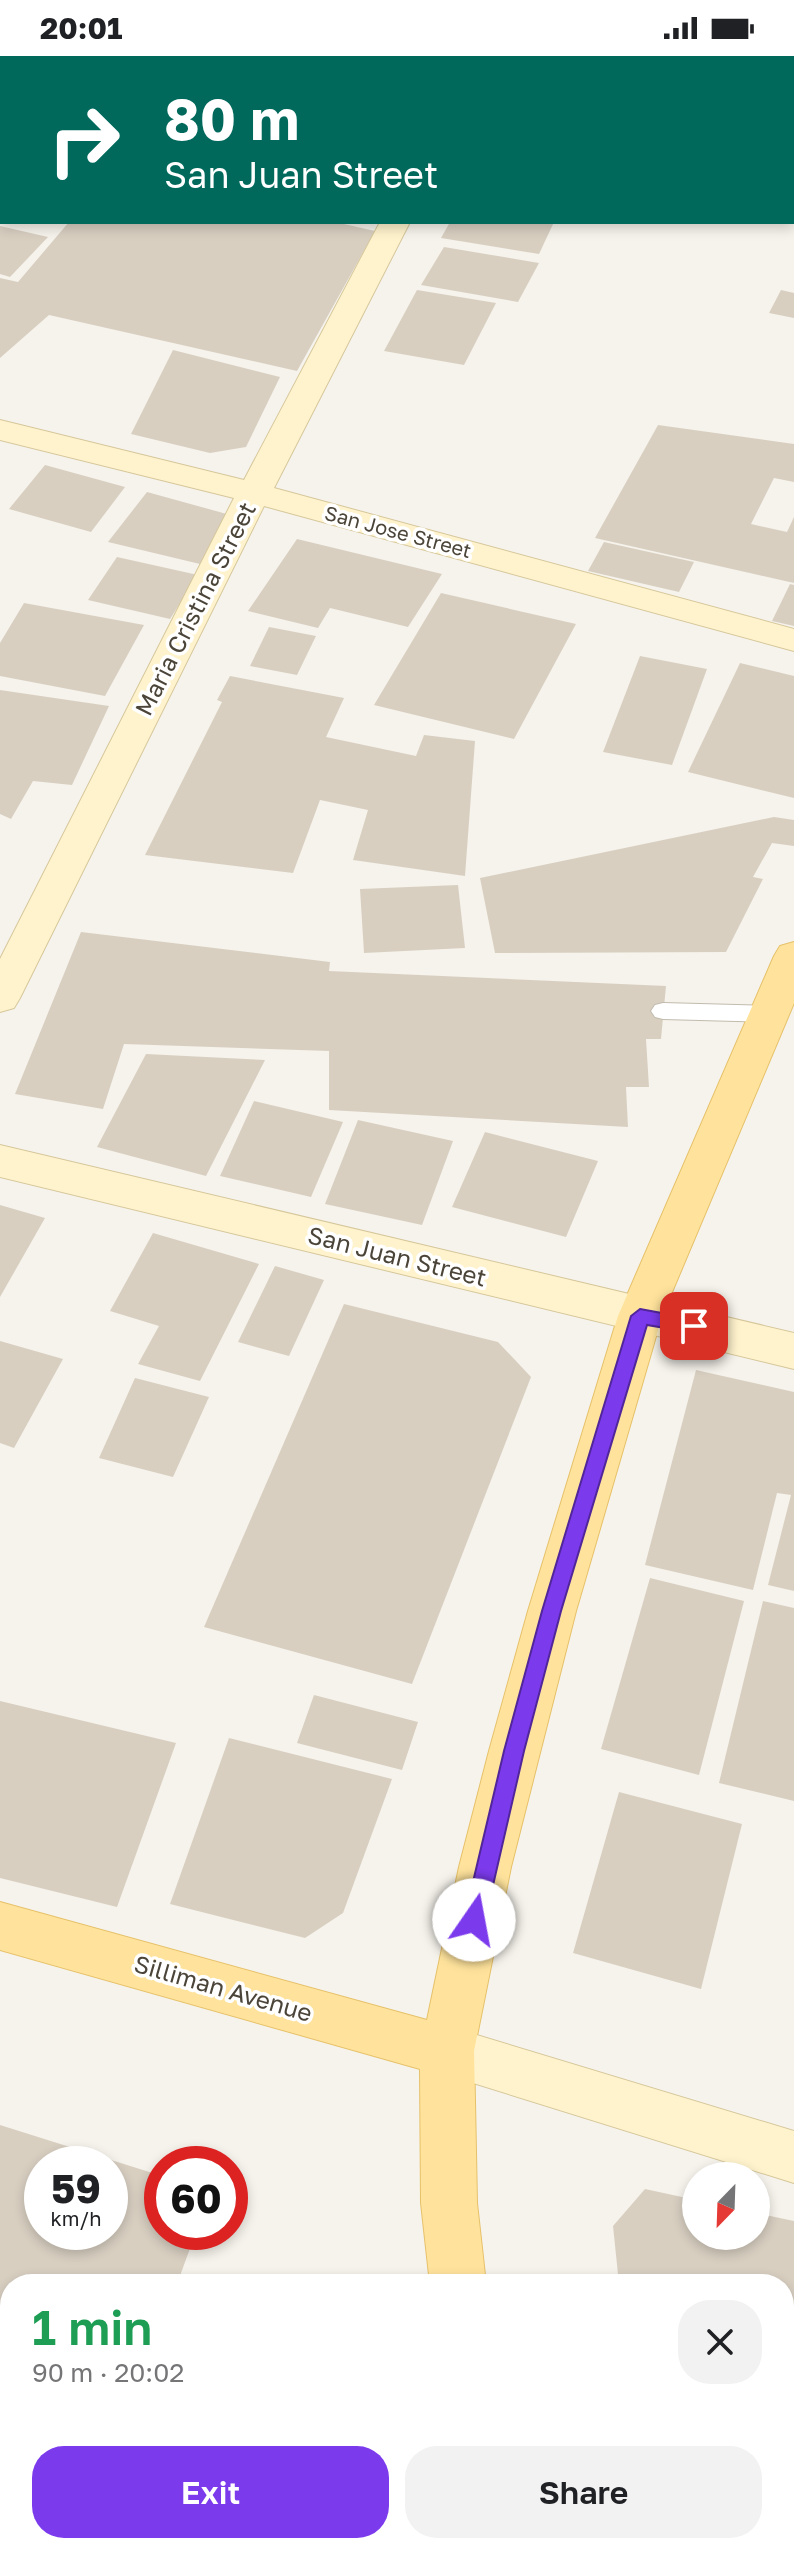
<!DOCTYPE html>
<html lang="en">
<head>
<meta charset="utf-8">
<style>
	body { margin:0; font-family:"Golos Text",sans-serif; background:#f2f2f2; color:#202124; height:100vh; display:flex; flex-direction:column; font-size:30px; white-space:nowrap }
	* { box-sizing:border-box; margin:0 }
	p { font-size:26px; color:#757577 }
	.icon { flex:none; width:44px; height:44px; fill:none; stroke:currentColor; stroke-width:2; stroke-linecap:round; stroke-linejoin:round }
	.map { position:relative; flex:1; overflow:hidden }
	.drawer { position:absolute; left:0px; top:2218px; width:794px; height:280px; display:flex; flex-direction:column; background:#fff; border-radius:32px 32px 0 0; box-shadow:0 4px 12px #0003 }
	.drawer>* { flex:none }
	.top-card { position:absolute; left:0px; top:0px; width:794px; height:168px; box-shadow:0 4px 12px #0003; background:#00695c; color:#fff; overflow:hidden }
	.needle { width:52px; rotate:203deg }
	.controls { position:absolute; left:682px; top:2106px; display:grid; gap:16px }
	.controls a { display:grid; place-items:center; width:88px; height:88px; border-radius:50%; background:#fff; box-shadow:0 4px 12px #0003; font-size:40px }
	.speed { position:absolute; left:24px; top:2090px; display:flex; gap:16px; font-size:40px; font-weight:700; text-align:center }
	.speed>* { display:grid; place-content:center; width:104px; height:104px; border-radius:50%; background:#fff; box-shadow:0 4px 12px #0003; line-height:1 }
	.speed small { font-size:20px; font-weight:400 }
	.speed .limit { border:12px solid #d22; background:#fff; color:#111 }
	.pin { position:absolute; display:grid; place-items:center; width:68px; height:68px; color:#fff; margin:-34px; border-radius:16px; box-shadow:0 4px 12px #0006 }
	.me { position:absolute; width:88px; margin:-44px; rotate:12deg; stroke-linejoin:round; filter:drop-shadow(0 0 6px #0008) }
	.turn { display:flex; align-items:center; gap:28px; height:168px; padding:0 32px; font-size:36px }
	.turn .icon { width:104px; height:104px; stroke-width:2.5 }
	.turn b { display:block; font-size:56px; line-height:68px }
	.round { display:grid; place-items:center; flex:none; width:84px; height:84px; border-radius:32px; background:#f2f2f2 }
	.overview { display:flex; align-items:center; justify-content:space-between; height:136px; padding:0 32px }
	h1 { font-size:48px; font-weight:600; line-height:60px; color:#1e9e55 }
	.primary-button { display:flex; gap:16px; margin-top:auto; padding:16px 32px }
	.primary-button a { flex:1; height:92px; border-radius:32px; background:#7c3aed; color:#fff; font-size:32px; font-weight:600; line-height:92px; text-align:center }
	.primary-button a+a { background:#f2f2f2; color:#202124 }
	.status { display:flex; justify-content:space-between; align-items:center; height:56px; padding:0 40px; background:#fff; direction:ltr }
	.status svg { height:22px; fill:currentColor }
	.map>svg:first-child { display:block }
	.building { fill:#d8cfc1; fill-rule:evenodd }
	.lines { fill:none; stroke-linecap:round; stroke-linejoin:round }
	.lane-casing { stroke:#c2bbae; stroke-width:2 }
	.secondary-casing { stroke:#d6c79b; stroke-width:2 }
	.primary-casing { stroke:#e6c16a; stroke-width:2 }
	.lane { fill:#fff; fill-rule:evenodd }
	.secondary { fill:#fff3cd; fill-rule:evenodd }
	.primary { fill:#ffe39c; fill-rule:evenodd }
	.route { fill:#7c3aed; stroke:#51269a; stroke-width:2 }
	.labels { text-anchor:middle; stroke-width:7; stroke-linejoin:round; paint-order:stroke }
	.far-street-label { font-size:20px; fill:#4b4439; stroke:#fff }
	.street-label { font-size:24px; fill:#4b4439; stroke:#fff }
</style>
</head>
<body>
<div class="status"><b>20:01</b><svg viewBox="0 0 49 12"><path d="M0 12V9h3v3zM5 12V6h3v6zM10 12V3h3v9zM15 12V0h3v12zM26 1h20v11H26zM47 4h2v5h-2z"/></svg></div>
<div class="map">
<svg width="794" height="2498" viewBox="0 0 794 2498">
	<rect width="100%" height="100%" fill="#f6f3ec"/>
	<!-- building -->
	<g class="building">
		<path d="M69 166H335L375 175 297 315 49 259 0 302V222L18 226Z"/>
		<path d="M450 166H554L539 198 441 182Z"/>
		<path d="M0 170 48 181 10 221 0 218Z"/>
		<path d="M444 191 539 207 518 246 421 229Z"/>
		<path d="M417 234 496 247 464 309 384 295Z"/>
		<path d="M781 234 794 237V262L769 257Z"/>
		<path d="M173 294 280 321 246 391 210 397 131 378Z"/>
		<path d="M658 369 794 388V426L774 422 751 468 787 476 794 461V527L595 482Z"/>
		<path d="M45 409 125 431 91 476 9 453Z"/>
		<path d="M147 436 234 460 200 508 108 486Z"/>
		<path d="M297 483 442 518 408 571 330 552 318 572 248 555Z"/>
		<path d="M604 486 694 506 679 536 588 515Z"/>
		<path d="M117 501 198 519 170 563 88 544Z"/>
		<path d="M790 528 794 529V570L772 565Z"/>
		<path d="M441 537 576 568 514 683 374 649Z"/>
		<path d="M24 547 144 569 105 640 0 620V587Z"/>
		<path d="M269 571 316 580 297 619 250 610Z"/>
		<path d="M640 600 707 613 672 709 603 696Z"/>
		<path d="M740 607 794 620V742L688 716Z"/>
		<path d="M230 620 344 642 326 681 416 700 424 679 475 685 465 820 353 804 368 754 320 744 293 817 145 799 222 646 217 644Z"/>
		<path d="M0 634 109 650 72 729 33 725 11 763 0 758Z"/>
		<path d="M774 761 794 764V790L772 787 753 821 763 823 726 896 495 897 480 822Z"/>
		<path d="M458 829 465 892 364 897 360 833Z"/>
		<path d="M81 876 330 906 329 915 666 930 661 983H646L649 1031H626L628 1071 329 1054V995L124 988 103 1053 15 1038Z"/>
		<path d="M146 998 265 1004 206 1120 97 1091Z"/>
		<path d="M254 1045 343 1066 311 1141 220 1120Z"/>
		<path d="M358 1064 453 1085 422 1169 325 1148Z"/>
		<path d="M485 1076 598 1105 566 1181 452 1151Z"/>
		<path d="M0 1149 45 1162 0 1241Z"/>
		<path d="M153 1177 259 1208 200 1325 138 1308 159 1270 110 1255Z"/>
		<path d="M275 1210 324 1224 289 1300 238 1286Z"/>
		<path d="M344 1248 498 1286 531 1321 412 1628 204 1571Z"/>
		<path d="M0 1285 63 1303 14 1392 0 1387Z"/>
		<path d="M696 1314 794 1336V1535L768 1529 791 1439 777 1437 753 1534 645 1509Z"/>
		<path d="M135 1322 209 1341 173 1421 99 1402Z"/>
		<path d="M650 1522 744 1545 699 1719 601 1693Z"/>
		<path d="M763 1545 794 1552V1745L719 1727Z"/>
		<path d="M314 1639 418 1666 402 1714 297 1687Z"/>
		<path d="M0 1645 176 1687 117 1851 0 1822Z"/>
		<path d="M229 1682 392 1723 343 1857 305 1882 170 1848Z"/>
		<path d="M619 1736 742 1768 701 1933 573 1897Z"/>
		<path d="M0 2069 162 2120V2176H196L177 2228H10V2312L0 2308ZM42 2108H110V2176H42Z"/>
		<path d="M645 2133 696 2144V2180H756V2157L794 2165V2309L784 2307V2228H619L613 2170Z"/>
		<path d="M794 2368V2445L784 2446V2369Z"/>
		<path d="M598 2488H762L764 2498H599Z"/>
	</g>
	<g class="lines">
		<!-- lane casing -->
		<g class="lane-casing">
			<path id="lane" d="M663 947 770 950 778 952 782 958 778 964 770 966 663 963 655 961 651 955 655 949Z"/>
		</g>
		<!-- secondary casing -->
		<g class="secondary-casing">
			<g id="secondary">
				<path d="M441 0H478L479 2H442Z"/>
				<path d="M792 54 794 55V73L792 72Z"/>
				<path d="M380 166H410L274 432 794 573V595L264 450 20 942 14 952 0 956V903L234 442 0 384V364L244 424Z"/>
				<path d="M0 1089 794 1277V1313L0 1121Z"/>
				<path d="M447 1970 794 2075V2127L428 2013 420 1995 428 1977Z"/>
			</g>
		</g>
		<!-- primary casing -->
		<g class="primary-casing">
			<g id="primary">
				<path d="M794 886V947L662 1260 576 1555 511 1811 474 1995 477 2147 486 2228H430L421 2147 420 2013 0 1894V1846L427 1964 459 1811 489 1695 528 1555 618 1260 774 900 780 890Z"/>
				<path d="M460 2488H520L521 2498H461Z"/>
			</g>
		</g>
		<!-- lane -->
		<use href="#lane" class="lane"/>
		<!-- secondary -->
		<use href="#secondary" class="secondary"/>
		<!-- primary -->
		<use href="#primary" class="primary"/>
	</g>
	<!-- route -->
	<path class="route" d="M640 1253 694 1263 703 1270 694 1277 647 1269 561 1555 524 1695 485 1864 482 1871 474 1874 467 1871 464 1864 504 1695 542 1555 631 1260Z"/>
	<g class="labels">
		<!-- far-street labels -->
		<g class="far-street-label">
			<text transform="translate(398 476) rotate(15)" y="7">San Jose Street</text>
		</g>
		<!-- street labels -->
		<g class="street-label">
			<text transform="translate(196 553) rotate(-63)" y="8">Maria Cristina Street</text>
			<text transform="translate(397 1201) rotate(14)" y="8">San Juan Street</text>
			<text transform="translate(223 1933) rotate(16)" y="8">Silliman Avenue</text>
		</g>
	</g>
</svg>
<div class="controls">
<a><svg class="needle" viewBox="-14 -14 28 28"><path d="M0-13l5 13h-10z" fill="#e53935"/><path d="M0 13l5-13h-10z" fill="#757577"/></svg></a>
</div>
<div class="speed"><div>59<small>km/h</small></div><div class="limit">60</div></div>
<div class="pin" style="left:694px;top:1270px;background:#d93025"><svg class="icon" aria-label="arrive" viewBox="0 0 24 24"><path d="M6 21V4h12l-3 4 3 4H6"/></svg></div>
<svg class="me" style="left:474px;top:1864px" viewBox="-20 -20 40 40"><circle r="19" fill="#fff"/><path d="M0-13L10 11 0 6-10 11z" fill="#7c3aed"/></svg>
<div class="top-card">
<div class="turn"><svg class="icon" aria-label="right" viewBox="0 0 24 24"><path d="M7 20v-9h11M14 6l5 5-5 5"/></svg><div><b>80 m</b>San Juan Street</div></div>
</div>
<section class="drawer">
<div class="overview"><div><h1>1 min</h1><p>90 m · 20:02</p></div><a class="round"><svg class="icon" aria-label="close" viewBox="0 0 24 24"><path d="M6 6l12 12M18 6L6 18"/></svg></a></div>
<div class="primary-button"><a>Exit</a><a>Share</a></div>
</section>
</div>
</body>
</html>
